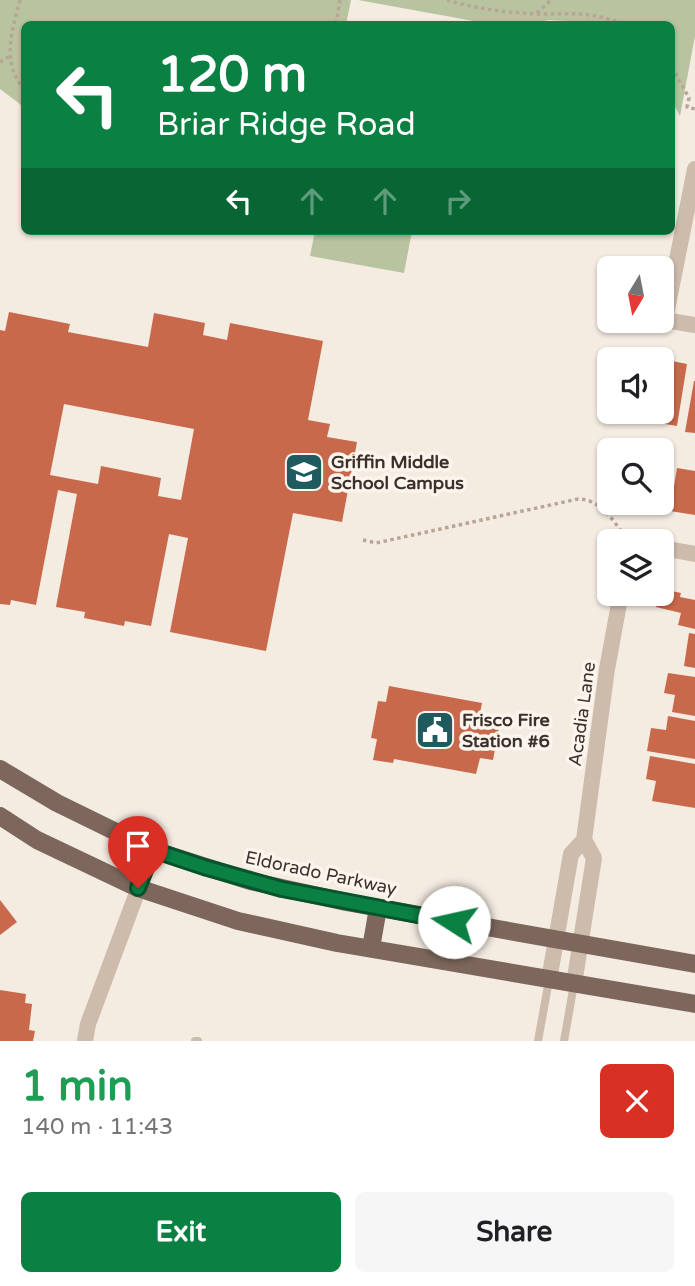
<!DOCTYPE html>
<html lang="en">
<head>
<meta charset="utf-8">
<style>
	body { margin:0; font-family:"Varela Round",sans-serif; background:#f6f6f6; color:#202124; height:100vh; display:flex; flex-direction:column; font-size:26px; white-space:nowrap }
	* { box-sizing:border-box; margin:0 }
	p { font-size:23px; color:#757577 }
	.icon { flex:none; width:38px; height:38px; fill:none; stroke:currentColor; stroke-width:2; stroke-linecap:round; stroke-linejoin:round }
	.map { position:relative; height:1041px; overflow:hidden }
	.panel { display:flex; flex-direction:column; background:#fff; flex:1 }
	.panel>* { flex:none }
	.banner { position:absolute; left:21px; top:21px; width:654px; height:214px; border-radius:10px; box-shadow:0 2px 5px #0004; background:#0b8043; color:#fff; overflow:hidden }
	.needle { width:46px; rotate:190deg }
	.fabs { position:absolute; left:597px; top:256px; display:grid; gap:14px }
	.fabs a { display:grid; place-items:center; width:77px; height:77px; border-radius:10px; background:#fff; box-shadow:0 2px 5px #0004; font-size:35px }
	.pin { position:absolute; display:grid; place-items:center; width:60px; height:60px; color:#fff; margin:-72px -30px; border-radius:50% 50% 50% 0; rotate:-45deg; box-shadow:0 0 7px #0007 }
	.pin .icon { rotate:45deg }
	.me { position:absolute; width:77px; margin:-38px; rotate:280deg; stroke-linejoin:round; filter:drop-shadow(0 0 5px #0008) }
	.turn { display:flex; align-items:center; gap:24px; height:147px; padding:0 21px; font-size:32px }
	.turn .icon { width:91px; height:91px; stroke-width:2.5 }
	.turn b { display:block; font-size:49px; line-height:60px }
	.lanes { display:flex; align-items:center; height:66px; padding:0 21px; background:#0003; justify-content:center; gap:35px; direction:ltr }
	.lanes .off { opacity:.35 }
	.round { display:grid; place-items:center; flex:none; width:74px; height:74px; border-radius:10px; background:#f6f6f6 }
	.summary { display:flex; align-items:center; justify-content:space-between; height:119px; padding:0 21px }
	h1 { font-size:42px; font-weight:800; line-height:52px; color:#1e9e55 }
	.primary-button { display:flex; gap:14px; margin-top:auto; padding:14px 21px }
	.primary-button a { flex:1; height:80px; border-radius:10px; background:#0b8043; color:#fff; font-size:28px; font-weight:800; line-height:80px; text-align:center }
	.primary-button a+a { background:#f6f6f6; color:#202124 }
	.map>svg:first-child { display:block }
	.green { fill:#b8c4a0 }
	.building { fill:#c8694b; fill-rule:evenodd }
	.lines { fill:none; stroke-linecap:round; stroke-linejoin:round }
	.path { stroke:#b9a596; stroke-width:3.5; stroke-dasharray:3.5 3.5; stroke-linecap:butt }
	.service { stroke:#cdbbac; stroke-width:8 }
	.minor { stroke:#cdbbac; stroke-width:16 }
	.primary { stroke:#7d675c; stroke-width:18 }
	.route-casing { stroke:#07532c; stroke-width:18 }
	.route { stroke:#0b8043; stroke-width:12 }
	.labels { text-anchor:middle; stroke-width:7; stroke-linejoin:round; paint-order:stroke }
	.poi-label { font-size:18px; font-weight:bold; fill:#3b302b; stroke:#fbf5ee; text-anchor:start }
	.street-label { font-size:18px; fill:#3b302b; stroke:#fbf5ee }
</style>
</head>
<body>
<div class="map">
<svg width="695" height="1041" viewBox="0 0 695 1041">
	<rect width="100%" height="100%" fill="#f4ebe1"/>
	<!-- green -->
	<g class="green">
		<path d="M0 0H351L346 24H24V113L20 104 0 89Z"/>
		<path d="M358 0H695V36L680 116 672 101V24H594L590 22 549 20 525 24H490Z"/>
		<path d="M315 231H412L404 273 310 256Z"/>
	</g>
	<!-- building -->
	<g class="building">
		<path d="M9 312 70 324 68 332 148 347 154 313 205 323 203 335 227 340 230 323 323 341 308 420 330 424 327 437 357 442 342 522 293 513 266 651 170 632 188 538 169 534 151 626 125 621 124 626 84 618 85 612 56 607 77 494 58 490 36 605 11 600 10 605 0 604V330L5 331ZM64 404 194 429 181 500 158 496 161 478 101 466 98 484 50 475Z"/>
		<path d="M662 359 687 364 677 426 636 419 637 411H662Z"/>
		<path d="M694 381H695V433L685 432Z"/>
		<path d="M662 450 673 452 662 512 620 505V502H662Z"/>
		<path d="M677 468 695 471V515L670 511Z"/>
		<path d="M662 589 681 593 680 597 695 600V629L678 625 681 613 656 607Z"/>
		<path d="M689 633 695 634V668L684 666Z"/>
		<path d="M668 673 695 677V716L672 712 675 695 664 693Z"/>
		<path d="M389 686 482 703 479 718 500 722 493 760 480 758 476 774 394 759 393 763 373 760 377 739 371 738 378 701 386 702Z"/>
		<path d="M668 716 695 721V759L647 751 651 728 666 730Z"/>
		<path d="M650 756 695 764V808L652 801 656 781 646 779Z"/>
		<path d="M0 900 17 922 0 935Z"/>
		<path d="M0 990 26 994 25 1003 32 1004 29 1030 35 1031 33 1041H0Z"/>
	</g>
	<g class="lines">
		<!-- path -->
		<g class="path">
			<path d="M20 0C12 31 1 63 24 89"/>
			<path d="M447 0C476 9 510 13 540 14 572 14 592 11 622 24"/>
			<path d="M537 13 551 0"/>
			<path d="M336 24 340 0"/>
			<path d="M0 62 10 56"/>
			<path d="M672 67 689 98 687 107 695 109"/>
			<path d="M363 540 376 543 578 499C602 499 614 523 629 541"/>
		</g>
		<!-- service -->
		<g class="service">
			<path d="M195 1041H198"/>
			<path d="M538 1041 549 980"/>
			<path d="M564 1041 574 984"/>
		</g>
		<!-- minor -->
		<g class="minor">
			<path d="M695 169 665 320 695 325"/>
			<path d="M662 548 695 554"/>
			<path d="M549 980 571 854 584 840 607 669 621 593"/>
			<path d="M574 984 594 858 584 840"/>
			<path d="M85 1041 88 1024 153 850"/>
		</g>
		<!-- primary -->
		<g class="primary">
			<path d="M0 769 57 803 153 850 250 881 346 902 695 964"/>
			<path d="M0 816 37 840 138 888 238 921 337 943 695 1004"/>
			<path d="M371 948 378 908"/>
		</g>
	</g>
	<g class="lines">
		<!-- route casing -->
		<g class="route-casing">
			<path id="route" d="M138 888 153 850 204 867 282 889 454 922"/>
		</g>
		<!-- route -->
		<use href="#route" class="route"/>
	</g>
	<!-- icons -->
	<defs>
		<g id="school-square" transform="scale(2.0125)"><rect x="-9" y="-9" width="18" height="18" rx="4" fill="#1f5a5e" stroke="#fbf5ee"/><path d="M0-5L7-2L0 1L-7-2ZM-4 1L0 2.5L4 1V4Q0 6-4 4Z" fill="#fff"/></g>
		<g id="civic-square" transform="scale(2.0125)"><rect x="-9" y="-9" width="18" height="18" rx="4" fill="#1f5a5e" stroke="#fbf5ee"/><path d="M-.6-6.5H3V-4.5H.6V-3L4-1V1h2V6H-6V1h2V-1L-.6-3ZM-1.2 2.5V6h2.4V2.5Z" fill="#fff"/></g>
	</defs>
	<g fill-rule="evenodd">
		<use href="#school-square" x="304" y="472"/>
		<use href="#civic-square" x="435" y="730"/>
	</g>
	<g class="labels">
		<!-- poi labels -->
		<g class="poi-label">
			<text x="331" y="468">Griffin Middle<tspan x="331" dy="21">School Campus</tspan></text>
			<text x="462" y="726">Frisco Fire<tspan x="462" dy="21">Station #6</tspan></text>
		</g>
		<!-- street labels -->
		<g class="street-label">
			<text transform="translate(582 714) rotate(-82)" y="6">Acadia Lane</text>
			<text transform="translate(321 873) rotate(12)" y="6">Eldorado Parkway</text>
		</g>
	</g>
</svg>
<div class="fabs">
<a><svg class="needle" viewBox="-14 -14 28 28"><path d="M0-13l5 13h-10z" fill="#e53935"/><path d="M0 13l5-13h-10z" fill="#757577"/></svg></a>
<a><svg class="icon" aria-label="sound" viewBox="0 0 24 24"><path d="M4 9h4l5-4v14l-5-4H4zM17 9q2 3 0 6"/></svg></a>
<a><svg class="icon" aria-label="search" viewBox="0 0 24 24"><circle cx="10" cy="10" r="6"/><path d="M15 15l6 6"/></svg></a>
<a><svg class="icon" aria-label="layers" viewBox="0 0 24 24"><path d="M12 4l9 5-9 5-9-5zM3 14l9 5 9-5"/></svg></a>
</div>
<div class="pin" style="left:138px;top:888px;background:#d93025"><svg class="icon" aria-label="arrive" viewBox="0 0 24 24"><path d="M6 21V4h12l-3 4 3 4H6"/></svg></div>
<svg class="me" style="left:454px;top:922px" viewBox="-20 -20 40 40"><circle r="19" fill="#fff"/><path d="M0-13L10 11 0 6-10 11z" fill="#0b8043"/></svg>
<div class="banner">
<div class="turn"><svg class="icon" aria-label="left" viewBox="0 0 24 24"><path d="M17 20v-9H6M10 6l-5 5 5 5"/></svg><div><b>120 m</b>Briar Ridge Road</div></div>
<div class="lanes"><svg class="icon" aria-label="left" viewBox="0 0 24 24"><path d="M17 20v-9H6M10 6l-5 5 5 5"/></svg><svg class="icon off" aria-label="ahead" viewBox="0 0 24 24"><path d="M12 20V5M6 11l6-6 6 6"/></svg><svg class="icon off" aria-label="ahead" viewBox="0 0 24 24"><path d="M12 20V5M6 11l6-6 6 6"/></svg><svg class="icon off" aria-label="right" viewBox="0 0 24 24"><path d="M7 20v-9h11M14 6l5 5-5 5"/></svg></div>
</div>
</div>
<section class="panel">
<div class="summary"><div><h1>1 min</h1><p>140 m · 11:43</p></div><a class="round" style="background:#d93025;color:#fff"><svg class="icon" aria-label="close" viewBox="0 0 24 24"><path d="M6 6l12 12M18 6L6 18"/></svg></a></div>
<div class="primary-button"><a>Exit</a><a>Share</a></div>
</section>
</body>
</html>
